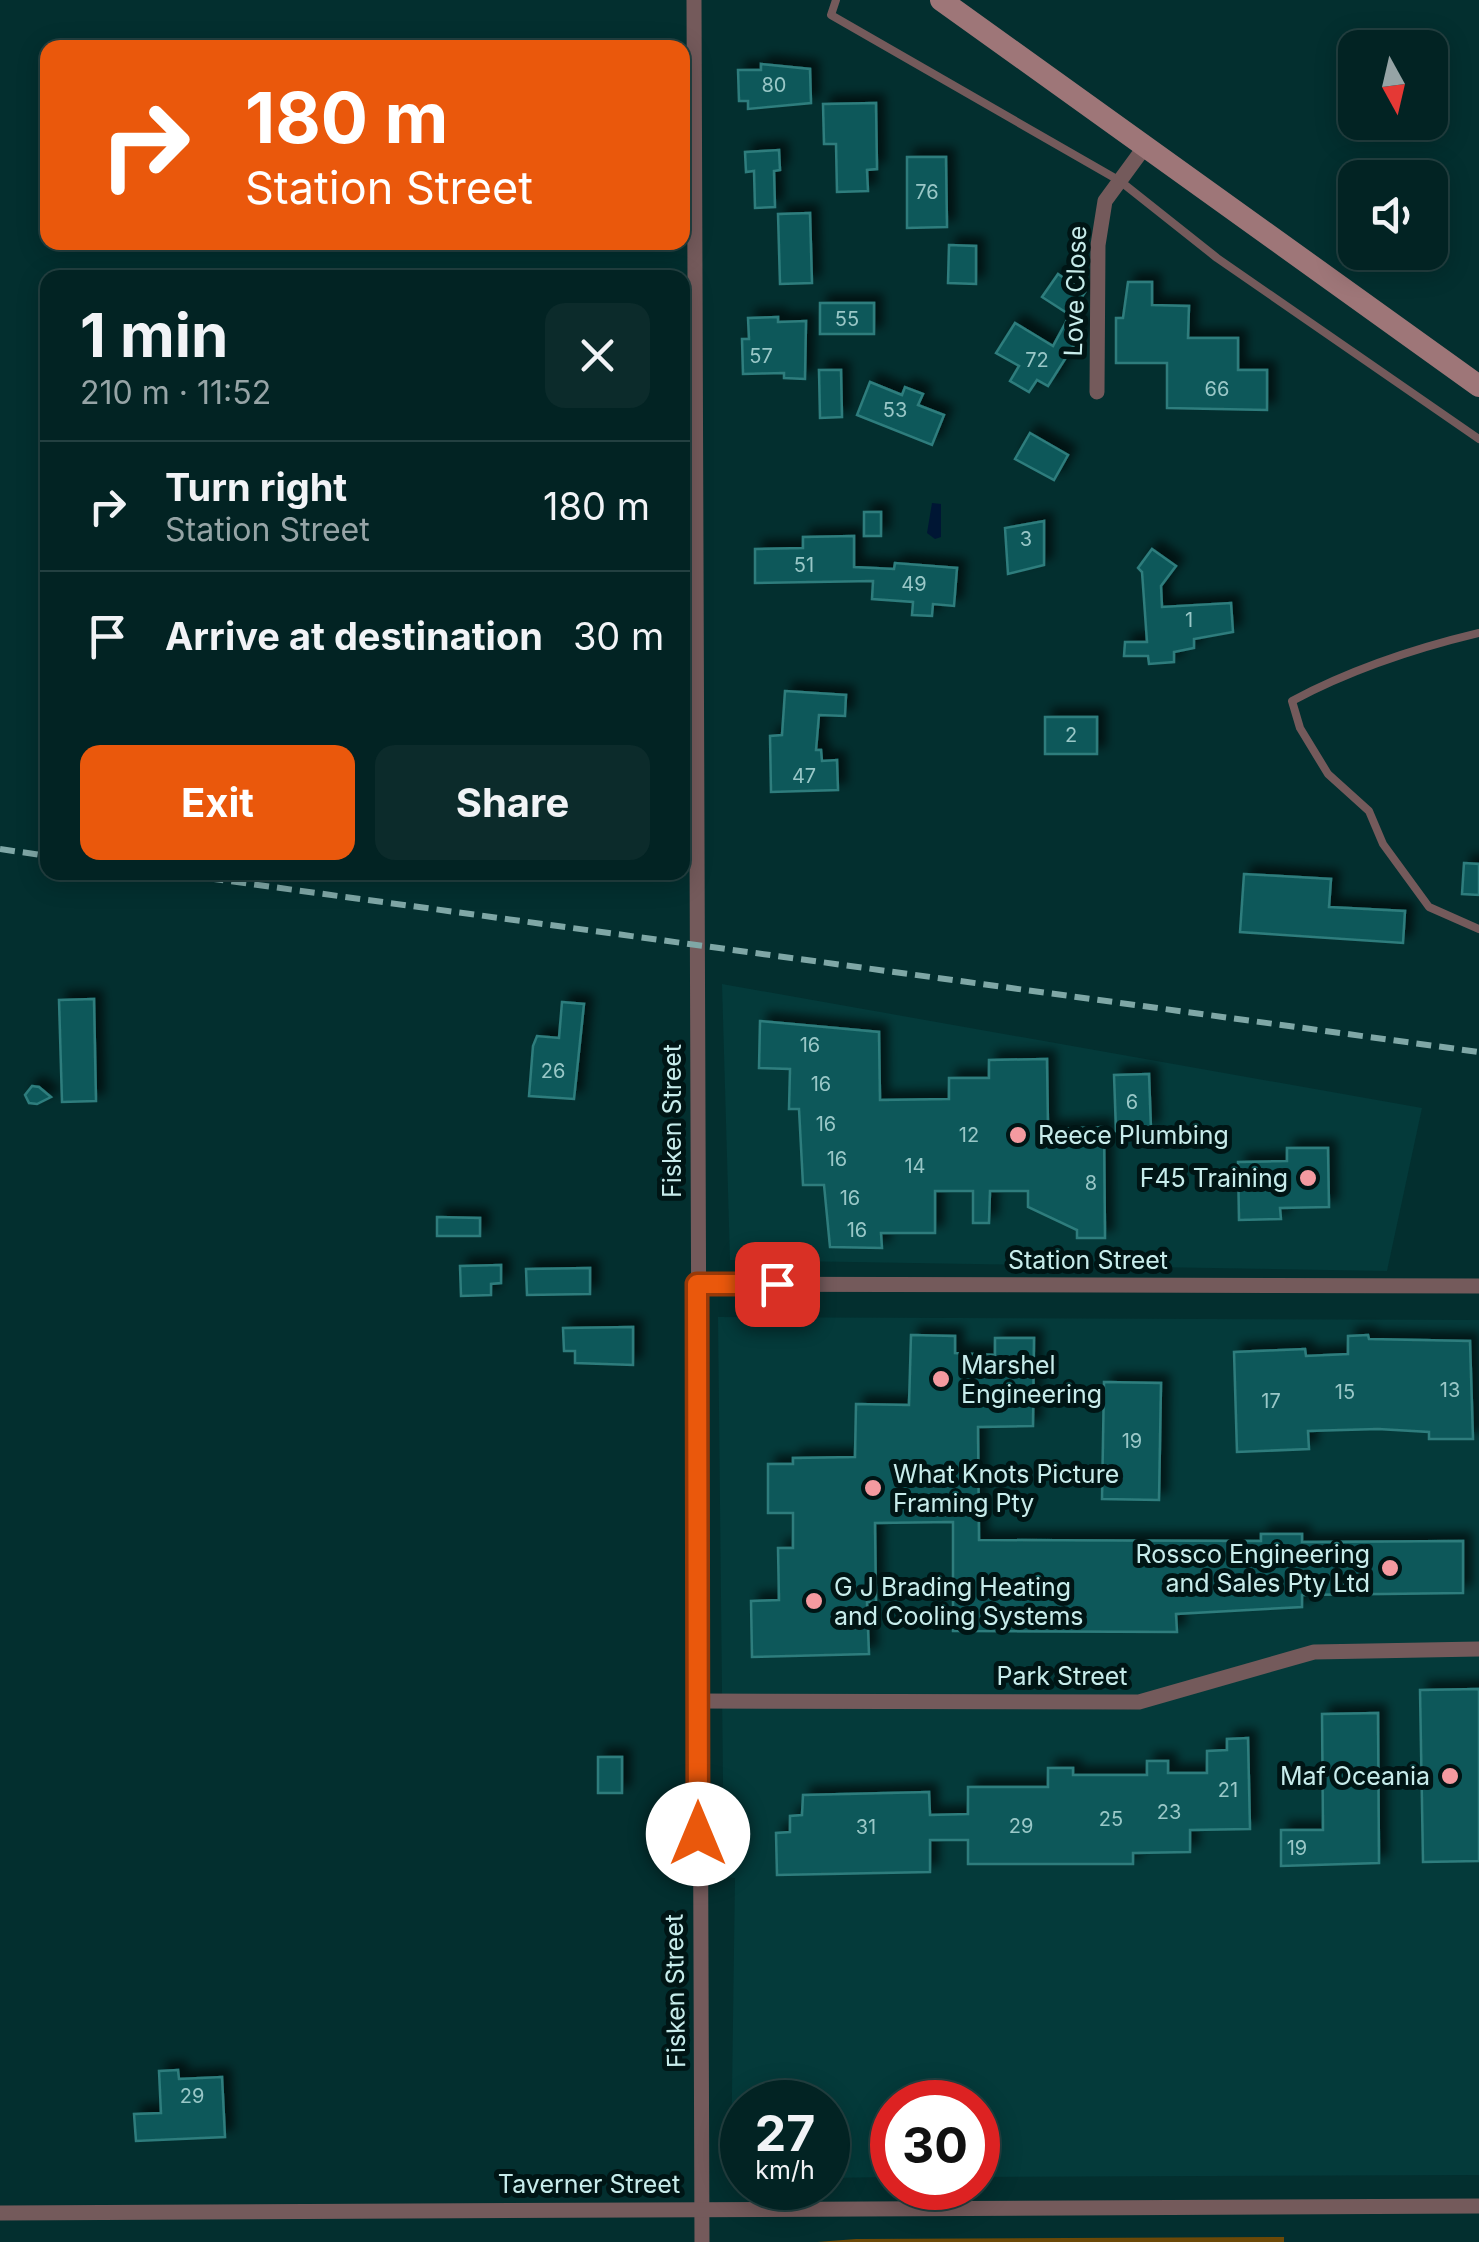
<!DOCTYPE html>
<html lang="en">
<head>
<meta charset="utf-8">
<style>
	body { margin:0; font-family:Inter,sans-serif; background:#0c2b2b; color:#f1f3f6; height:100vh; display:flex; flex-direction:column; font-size:38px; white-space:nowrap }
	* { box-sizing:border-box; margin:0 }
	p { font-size:32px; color:#96a4a6 }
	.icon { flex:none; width:55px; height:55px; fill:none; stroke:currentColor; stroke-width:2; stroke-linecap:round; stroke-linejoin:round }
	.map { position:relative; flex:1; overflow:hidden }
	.sheet { position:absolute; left:40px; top:270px; width:650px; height:610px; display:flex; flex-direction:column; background:#022323; border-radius:20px; box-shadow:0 5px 25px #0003,0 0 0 2px #234041 }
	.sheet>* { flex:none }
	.guide { position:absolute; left:40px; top:40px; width:650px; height:210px; border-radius:20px; box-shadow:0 5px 25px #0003,0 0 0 2px #234041; background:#ea580c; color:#fff; overflow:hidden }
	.needle { width:65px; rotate:172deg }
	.tools { position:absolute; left:1338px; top:30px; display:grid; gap:20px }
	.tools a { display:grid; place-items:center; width:110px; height:110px; border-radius:20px; background:#022323; box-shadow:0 5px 25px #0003,0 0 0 2px #234041; font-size:50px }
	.speed { position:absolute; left:720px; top:2080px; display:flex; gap:20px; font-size:50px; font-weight:700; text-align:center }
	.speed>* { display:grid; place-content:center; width:130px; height:130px; border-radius:50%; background:#022323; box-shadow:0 5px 25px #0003,0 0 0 2px #234041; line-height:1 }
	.speed small { font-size:25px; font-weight:400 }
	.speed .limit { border:15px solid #d22; background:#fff; color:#111 }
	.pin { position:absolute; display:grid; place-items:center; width:85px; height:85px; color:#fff; margin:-42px; border-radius:20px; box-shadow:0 5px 15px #0006 }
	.me { position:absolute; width:110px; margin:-55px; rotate:0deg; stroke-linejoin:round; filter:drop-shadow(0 0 8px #0008) }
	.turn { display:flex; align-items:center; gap:35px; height:210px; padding:0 40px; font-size:45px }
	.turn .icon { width:130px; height:130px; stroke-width:2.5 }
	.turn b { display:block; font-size:70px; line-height:85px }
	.round { display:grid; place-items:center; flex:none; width:105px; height:105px; border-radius:20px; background:#0c2b2b }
	.head { display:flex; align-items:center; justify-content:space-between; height:170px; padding:0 40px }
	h1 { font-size:60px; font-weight:700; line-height:75px }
	.primary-button { display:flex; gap:20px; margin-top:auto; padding:20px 40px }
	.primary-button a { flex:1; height:115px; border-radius:20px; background:#ea580c; color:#fff; font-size:40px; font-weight:700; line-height:115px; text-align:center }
	.primary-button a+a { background:#0c2b2b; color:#f1f3f6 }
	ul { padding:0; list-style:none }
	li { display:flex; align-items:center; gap:30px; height:130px; padding:0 40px; border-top:2px solid #234041 }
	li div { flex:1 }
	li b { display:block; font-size:38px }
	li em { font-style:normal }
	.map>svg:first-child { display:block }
	.built { fill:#043a3a }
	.green { fill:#6c4907 }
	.water { fill:#001634 }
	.building { fill:#0f595a; stroke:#2e7d7d; stroke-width:2.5; filter:url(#shadow) }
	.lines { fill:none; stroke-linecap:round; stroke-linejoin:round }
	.lane { stroke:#745a5b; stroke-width:8 }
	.street { stroke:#745a5b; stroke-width:15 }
	.secondary { stroke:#9e7678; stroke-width:22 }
	.rail { stroke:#7fa7a6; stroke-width:6; stroke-dasharray:15 8; stroke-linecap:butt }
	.route-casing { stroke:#983908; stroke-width:25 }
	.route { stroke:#ea580c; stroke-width:18 }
	.poi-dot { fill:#f49aa0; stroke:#001515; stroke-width:4 }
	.labels { text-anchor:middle; stroke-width:10; stroke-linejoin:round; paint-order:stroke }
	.number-label { font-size:20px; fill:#99c7c7 }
	.street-label { font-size:25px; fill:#c7eceb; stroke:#001515 }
	.poi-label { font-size:25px; fill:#c7eceb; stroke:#001515; text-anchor:start }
</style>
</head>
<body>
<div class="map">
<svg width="1479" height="2242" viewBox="0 0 1479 2242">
	<defs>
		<filter id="shadow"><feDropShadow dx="8" dy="-8" stdDeviation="5" flood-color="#0009"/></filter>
	</defs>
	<rect width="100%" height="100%" fill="#032f2f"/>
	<!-- built -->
	<g class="built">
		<path d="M722 984 1422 1108 1387 1271 730 1260Z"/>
		<path d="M718 1317 1479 1320V2175L978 2177V2102H892V2177L828 2178V2102H742V2175L731 2163 735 1878 724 1877Z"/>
	</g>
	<!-- green -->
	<path class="green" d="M1284 2237V2242H817L856 2239Z"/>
	<!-- water -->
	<path class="water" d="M932 503 941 504V537L935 539 927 533Z"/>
	<!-- building -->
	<g class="building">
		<path d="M761 64 810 69 811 103 748 109V101H739L738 70H761Z"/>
		<path d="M876 103 877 169 867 170 868 191 837 192 836 144H824L823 104Z"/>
		<path d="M779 150 780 170 774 171 775 207 755 208 754 171 746 172 745 152Z"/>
		<path d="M907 157H946L947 227 907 228Z"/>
		<path d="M810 213 812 283 780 284 778 214Z"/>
		<path d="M949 245 976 246V284L948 283Z"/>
		<path d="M1058 274 1085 292 1070 315 1042 297Z"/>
		<path d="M1128 282H1152V305L1189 306 1188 338H1238V370H1267V410L1167 408V363H1116V318H1123Z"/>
		<rect x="820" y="303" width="54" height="31"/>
		<path d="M778 317V322L806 321 805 379 784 378V373L743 374 742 339H749L748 318Z"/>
		<path d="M1067 320 1084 329 1048 386 1037 380 1029 392 1010 381 1019 366 996 353 1015 323 1053 346Z"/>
		<path d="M819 370H841L842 417 820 418Z"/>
		<path d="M870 382 902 395 905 387 923 394 918 405 944 415 932 445 857 415Z"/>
		<path d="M1030 433 1068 455 1054 480 1015 459Z"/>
		<rect x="864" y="512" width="17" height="24"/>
		<path d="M1044 521V565L1008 574 1005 528Z"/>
		<path d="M854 536V567L894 569 895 563 957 568 954 606 933 604 932 616 912 615 913 602 872 599 873 581 755 583V549L803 548V537Z"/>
		<path d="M1152 549 1176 566 1161 586 1162 607 1231 603 1233 632 1194 639V648L1174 652V662L1149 664 1148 656H1124L1125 642H1147L1142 572 1138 568Z"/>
		<path d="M785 691 846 695 845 716 819 715 816 750H821L822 761 837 760 838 790 771 792 770 736 782 735Z"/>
		<rect x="1045" y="717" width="52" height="37"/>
		<path d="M1464 863 1479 864V895L1462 894Z"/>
		<path d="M1244 874 1331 879 1329 907 1405 911 1403 943 1240 932Z"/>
		<path d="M94 999 96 1101 62 1102 59 1000Z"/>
		<path d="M562 1002 584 1004 574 1099 529 1096 533 1046 537 1036 559 1038Z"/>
		<path d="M760 1021 879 1032 880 1100 949 1099V1078H989V1060L1047 1059 1048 1129 1104 1127 1105 1238H1077V1230L1028 1207V1191H990L989 1223H973V1191H935V1233H881L882 1248 830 1247 824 1185H803L799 1109H789L790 1069 759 1068Z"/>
		<path d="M1149 1074 1151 1129 1116 1131 1114 1075Z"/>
		<path d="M32 1086 39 1087 51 1097 37 1104 29 1103 25 1095Z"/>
		<path d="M1287 1148H1328L1329 1207 1280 1208 1281 1219 1239 1220 1238 1162 1287 1161Z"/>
		<path d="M437 1217 480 1218V1236H437Z"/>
		<path d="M501 1265V1283L491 1284V1295L461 1296 460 1266Z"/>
		<path d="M590 1268V1294L527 1295 526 1269Z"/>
		<path d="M633 1327V1365L575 1363V1351H564L563 1328Z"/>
		<path d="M911 1335 955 1336V1353L995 1355V1338H1034L1033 1426 978 1427 979 1540 1261 1541V1534H1302V1542L1463 1541V1593L1302 1595V1607L1176 1614 1177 1632 953 1631V1522L875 1523 876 1602H867L869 1654 752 1657 751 1601 779 1600 778 1548H793V1513H768V1464H793V1458L855 1457 856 1404 909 1405Z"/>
		<path d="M1368 1335 1369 1339 1470 1341 1473 1439H1429V1432L1378 1429 1308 1431 1309 1449 1237 1452 1234 1352 1305 1349 1306 1356 1348 1354V1336Z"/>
		<path d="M1104 1382 1161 1383 1159 1500 1102 1499Z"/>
		<path d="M1479 1689V1861L1423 1862 1420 1690Z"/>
		<path d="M1378 1713 1379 1863 1281 1866V1830H1323L1322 1714Z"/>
		<path d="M1248 1738 1250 1829 1190 1830V1852L1133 1853V1864H968V1840H930V1872L777 1875 776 1833 790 1832V1816L802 1815 803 1795 929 1792 930 1815 968 1814V1787H1048V1768H1073V1775H1147V1761H1168V1773H1207V1751L1227 1750V1739Z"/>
		<rect x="598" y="1757" width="24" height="36"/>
		<path d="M178 2070 179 2079 222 2077 225 2137 136 2141 134 2114 161 2113 159 2071Z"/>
	</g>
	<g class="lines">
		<!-- lane -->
		<g class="lane">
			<path d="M836 0 831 15 1120 181 1217 258 1479 439"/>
			<path d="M1479 633C1412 649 1352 669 1292 701L1300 728 1328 774 1369 811 1383 844 1429 907 1479 929"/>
		</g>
		<!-- street -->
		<g class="street">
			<path d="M694 0 702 2242"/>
			<path d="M1097 392 1098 245 1105 201 1146 145"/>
			<path d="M697 1284 1479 1286"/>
			<path d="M698 1701 1139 1702 1314 1652 1479 1649"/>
			<path d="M0 2213 1479 2206"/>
		</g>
		<!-- secondary -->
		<path class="secondary" d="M941 0 1479 386"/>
		<!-- rail -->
		<g class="rail">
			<path d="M0 849 48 856"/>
			<path d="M163 872 1479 1052"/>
		</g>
	</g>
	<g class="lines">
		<!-- route casing -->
		<g class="route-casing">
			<path id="route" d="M698 1834 697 1284H777"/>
		</g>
		<!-- route -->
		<use href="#route" class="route"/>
	</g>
	<!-- markers -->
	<g class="poi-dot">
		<circle cx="1018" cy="1135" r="10"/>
		<circle cx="1308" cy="1178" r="10"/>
		<circle cx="941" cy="1379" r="10"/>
		<circle cx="873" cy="1488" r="10"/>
		<circle cx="1390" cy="1568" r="10"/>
		<circle cx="814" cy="1601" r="10"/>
		<circle cx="1450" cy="1776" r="10"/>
	</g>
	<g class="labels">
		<!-- number labels -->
		<g class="number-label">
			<text x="774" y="92">80</text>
			<text x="927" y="199">76</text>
			<text x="847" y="326">55</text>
			<text x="761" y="363">57</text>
			<text x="1037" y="367">72</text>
			<text x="1217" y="396">66</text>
			<text x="895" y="417">53</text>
			<text x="1026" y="546">3</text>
			<text x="804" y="572">51</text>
			<text x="914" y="591">49</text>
			<text x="1189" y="627">1</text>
			<text x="1071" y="742">2</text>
			<text x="804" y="783">47</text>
			<text x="810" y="1052">16</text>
			<text x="553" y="1078">26</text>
			<text x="821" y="1091">16</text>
			<text x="1132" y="1109">6</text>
			<text x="826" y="1131">16</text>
			<text x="969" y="1142">12</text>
			<text x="837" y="1166">16</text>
			<text x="915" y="1173">14</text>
			<text x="1091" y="1190">8</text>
			<text x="850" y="1205">16</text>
			<text x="857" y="1237">16</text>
			<text x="1450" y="1397">13</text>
			<text x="1345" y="1399">15</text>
			<text x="1271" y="1408">17</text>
			<text x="1132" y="1448">19</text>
			<text x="1228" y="1797">21</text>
			<text x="1169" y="1819">23</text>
			<text x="1111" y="1826">25</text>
			<text x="1021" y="1833">29</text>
			<text x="866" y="1834">31</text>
			<text x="1297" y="1855">19</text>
			<text x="192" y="2103">29</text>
		</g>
		<!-- street labels -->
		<g class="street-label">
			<text transform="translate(1075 291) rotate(-88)" y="9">Love Close</text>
			<text transform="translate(672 1121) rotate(-90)" y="9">Fisken Street</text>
			<text x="1088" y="1269">Station Street</text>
			<text x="1062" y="1685">Park Street</text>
			<text transform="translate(675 1991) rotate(-91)" y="9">Fisken Street</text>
			<text x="589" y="2193">Taverner Street</text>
		</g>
		<!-- poi labels -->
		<g class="poi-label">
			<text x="1038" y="1144">Reece Plumbing</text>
			<text x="1288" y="1187" text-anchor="end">F45 Training</text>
			<text x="961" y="1374">Marshel<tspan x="961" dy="29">Engineering</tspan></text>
			<text x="893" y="1483">What Knots Picture<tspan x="893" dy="29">Framing Pty</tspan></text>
			<text x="1370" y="1563" text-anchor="end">Rossco Engineering<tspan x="1370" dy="29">and Sales Pty Ltd</tspan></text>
			<text x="834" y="1596">G J Brading Heating<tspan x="834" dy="29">and Cooling Systems</tspan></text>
			<text x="1430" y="1785" text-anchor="end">Maf Oceania</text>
		</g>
	</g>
</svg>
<div class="tools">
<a><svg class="needle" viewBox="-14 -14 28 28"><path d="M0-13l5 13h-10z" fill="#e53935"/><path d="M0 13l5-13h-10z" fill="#96a4a6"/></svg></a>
<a><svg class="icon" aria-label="sound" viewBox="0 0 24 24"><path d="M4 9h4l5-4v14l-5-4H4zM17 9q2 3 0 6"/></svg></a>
</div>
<div class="speed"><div>27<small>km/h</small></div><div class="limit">30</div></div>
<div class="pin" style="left:777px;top:1284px;background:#d93025"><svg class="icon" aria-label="arrive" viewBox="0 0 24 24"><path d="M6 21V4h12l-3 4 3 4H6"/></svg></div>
<svg class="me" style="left:698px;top:1834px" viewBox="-20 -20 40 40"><circle r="19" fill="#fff"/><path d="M0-13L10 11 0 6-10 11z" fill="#ea580c"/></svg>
<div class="guide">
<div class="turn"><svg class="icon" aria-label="right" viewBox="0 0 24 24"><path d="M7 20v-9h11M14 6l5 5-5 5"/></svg><div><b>180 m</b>Station Street</div></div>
</div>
<section class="sheet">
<div class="head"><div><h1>1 min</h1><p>210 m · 11:52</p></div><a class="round"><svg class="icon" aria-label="close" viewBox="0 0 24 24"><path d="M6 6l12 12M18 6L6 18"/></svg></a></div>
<ul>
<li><svg class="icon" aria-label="right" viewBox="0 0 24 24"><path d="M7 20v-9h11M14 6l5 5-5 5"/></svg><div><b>Turn right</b><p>Station Street</p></div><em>180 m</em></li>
<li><svg class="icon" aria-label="arrive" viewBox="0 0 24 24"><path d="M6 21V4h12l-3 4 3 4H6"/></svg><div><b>Arrive at destination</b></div><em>30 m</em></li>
</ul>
<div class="primary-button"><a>Exit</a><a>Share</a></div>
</section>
</div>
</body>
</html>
